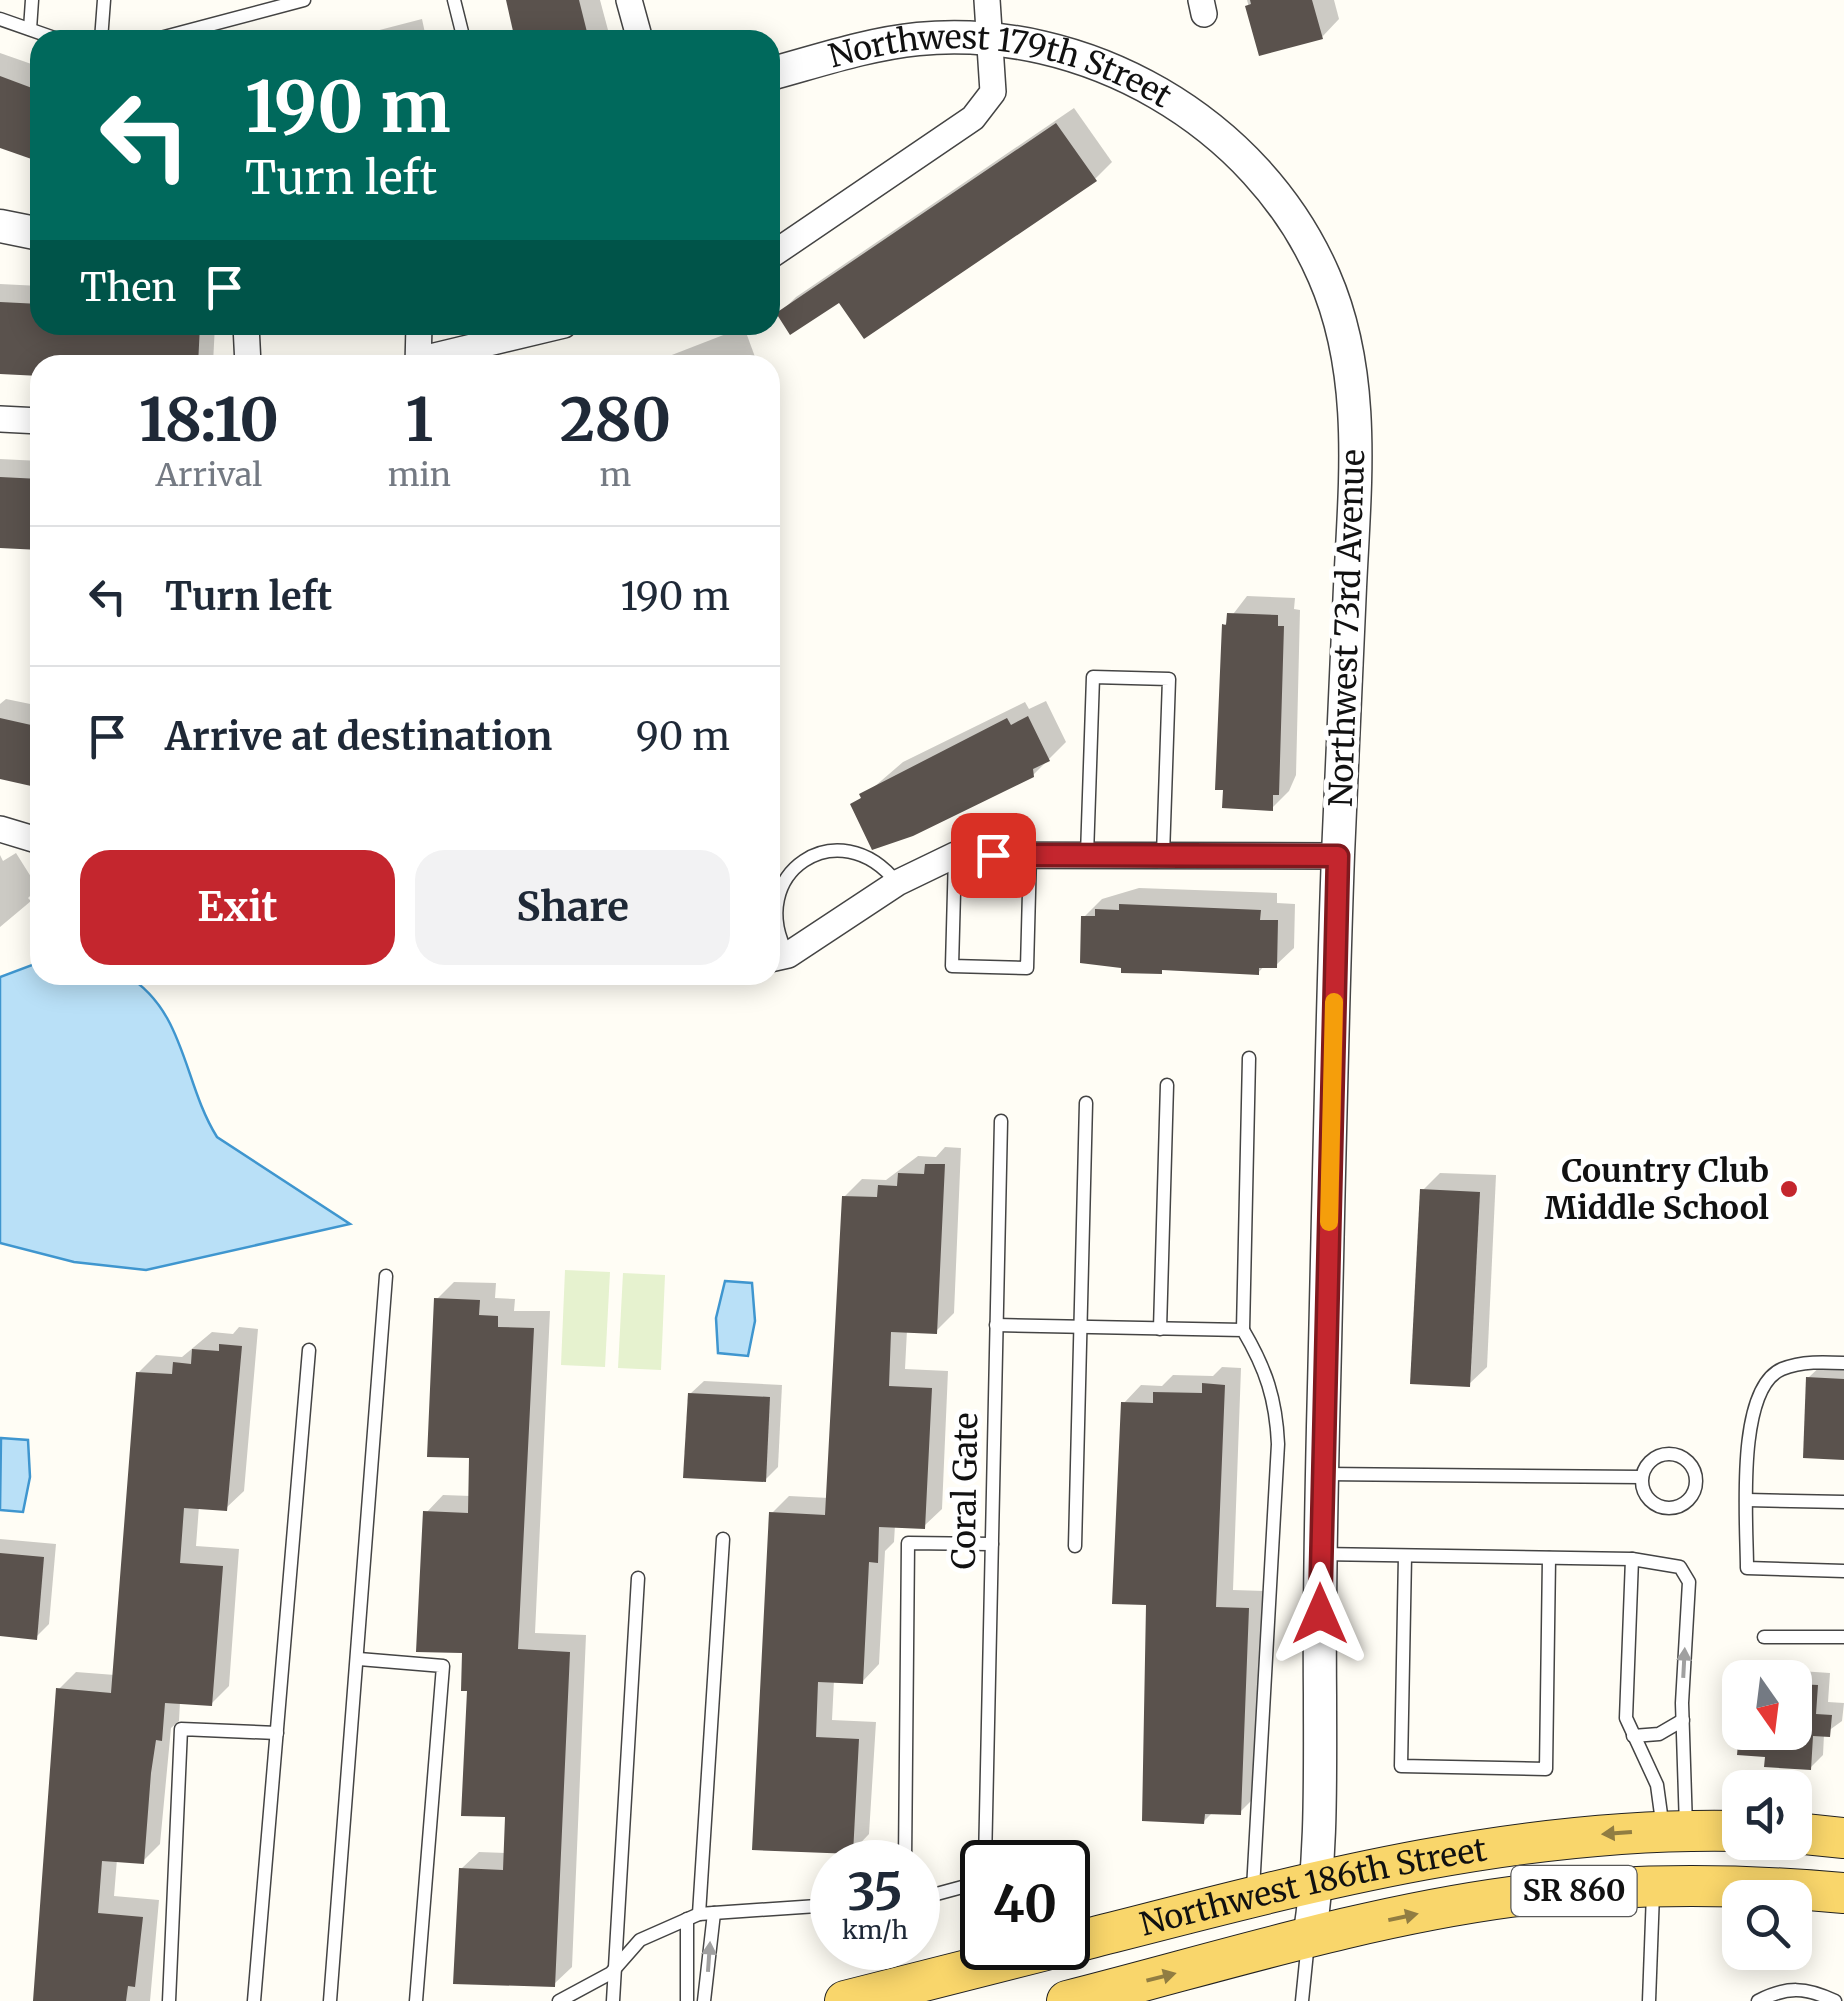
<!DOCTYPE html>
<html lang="en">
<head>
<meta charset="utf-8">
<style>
	body { margin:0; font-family:Merriweather,serif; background:#f2f2f3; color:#1f2937; height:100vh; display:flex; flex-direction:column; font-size:38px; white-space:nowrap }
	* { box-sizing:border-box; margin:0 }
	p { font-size:32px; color:#747a83 }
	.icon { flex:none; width:55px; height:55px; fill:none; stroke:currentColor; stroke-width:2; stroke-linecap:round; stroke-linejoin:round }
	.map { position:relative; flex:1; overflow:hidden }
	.side { position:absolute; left:30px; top:355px; width:750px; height:630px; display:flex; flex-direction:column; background:#fff; border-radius:30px; box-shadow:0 5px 25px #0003 }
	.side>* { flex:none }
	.top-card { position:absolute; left:30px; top:30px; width:750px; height:305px; border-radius:30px; box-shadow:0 5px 25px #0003; background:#00695c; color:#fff; overflow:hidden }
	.needle { width:65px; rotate:166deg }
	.buttons { position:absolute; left:1722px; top:1660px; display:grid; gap:20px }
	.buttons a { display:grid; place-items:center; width:90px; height:90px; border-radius:20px; background:#fff; box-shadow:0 5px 25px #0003; font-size:50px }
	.speed { position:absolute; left:810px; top:1840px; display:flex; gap:20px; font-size:50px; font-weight:700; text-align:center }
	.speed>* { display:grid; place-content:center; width:130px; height:130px; border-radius:50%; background:#fff; box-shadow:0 5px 25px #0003; line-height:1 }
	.speed small { font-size:25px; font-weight:400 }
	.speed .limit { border:5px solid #111; border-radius:15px; background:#fff; color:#111 }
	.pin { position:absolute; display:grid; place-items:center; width:85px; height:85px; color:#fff; margin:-42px; border-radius:20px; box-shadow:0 5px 15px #0006 }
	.me { position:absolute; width:110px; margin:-55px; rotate:0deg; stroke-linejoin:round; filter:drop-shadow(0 0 8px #0008) }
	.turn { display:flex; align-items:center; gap:35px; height:210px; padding:0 50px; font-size:45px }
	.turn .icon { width:130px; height:130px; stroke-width:2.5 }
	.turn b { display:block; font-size:70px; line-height:85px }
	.then { display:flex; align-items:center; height:95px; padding:0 50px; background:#0003; gap:20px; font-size:38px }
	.eta { display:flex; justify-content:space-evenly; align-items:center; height:170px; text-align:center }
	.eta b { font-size:60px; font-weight:700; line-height:70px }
	.action { display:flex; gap:20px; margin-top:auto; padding:20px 50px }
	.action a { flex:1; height:115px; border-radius:30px; background:#c4262e; color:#fff; font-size:40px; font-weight:700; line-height:115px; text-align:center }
	.action a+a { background:#f2f2f3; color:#1f2937 }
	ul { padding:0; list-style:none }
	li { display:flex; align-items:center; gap:30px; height:140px; padding:0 50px; border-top:2px solid #e0e1e3 }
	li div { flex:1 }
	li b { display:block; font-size:38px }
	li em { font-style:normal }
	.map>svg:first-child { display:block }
	.pitch { fill:#e6f2cf }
	.water { fill:#b9e0f7; stroke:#3f96cf; stroke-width:2.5 }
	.shadow { fill:#0003 }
	.building { fill:#5a524d }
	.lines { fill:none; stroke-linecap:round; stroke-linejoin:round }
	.service-casing { stroke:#444; stroke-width:15 }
	.minor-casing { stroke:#444; stroke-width:28 }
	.tertiary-casing { stroke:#444; stroke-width:35 }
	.primary-casing { stroke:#222; stroke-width:42 }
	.service { stroke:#fff; stroke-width:12 }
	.minor { stroke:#fff; stroke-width:25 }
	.tertiary { stroke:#fff; stroke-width:32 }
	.primary { stroke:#f9d66b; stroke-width:40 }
	.oneway { fill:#a0a0a0 }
	.oneway2 { fill:#917d42 }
	.route-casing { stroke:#7f191e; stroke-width:25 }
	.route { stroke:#c4262e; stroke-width:18 }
	.slow { stroke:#f59e0b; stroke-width:18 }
	.poi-dot { fill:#c4262e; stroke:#fff; stroke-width:4 }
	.labels { text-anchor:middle; stroke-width:10; stroke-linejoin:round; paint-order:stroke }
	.shield { fill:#fff; stroke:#585858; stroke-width:2.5 }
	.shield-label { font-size:30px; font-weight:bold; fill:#111 }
	.street-label { font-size:32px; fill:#111; stroke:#fff }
	.poi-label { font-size:32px; font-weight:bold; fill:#111; stroke:#fff; text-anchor:end }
</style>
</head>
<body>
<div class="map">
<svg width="1844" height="2001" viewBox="0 0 1844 2001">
	<rect width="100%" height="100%" fill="#fffdf5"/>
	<!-- pitch -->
	<g class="pitch">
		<path d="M565 1270 610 1272 605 1367 561 1365Z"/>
		<path d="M623 1273 665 1275 661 1370 618 1368Z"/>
	</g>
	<!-- water -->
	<g class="water">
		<path d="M40 962V975H126C186 1011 183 1083 217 1137L350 1224 146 1270 74 1262 0 1243V977Z"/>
		<path d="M725 1281 752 1283 755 1321 748 1356 718 1353 716 1318Z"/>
		<path d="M1 1438 28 1440 30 1477 23 1512 0 1510Z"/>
	</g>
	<!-- shadow -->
	<g class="shadow">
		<path d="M508 0H600L608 30 598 40H518Z"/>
		<path d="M1247 0H1334L1339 19 1322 37 1261 53Z"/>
		<path d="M422 19 425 33 433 31 436 40H341Z"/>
		<path d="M0 53 40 67V160L0 145Z"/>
		<path d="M1074 108 1112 162 1095 179 840 299 779 314 796 297Z"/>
		<path d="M0 284 40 286V325H215L213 363 40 365V373L0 371Z"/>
		<path d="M744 327 758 365H646Z"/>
		<path d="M0 459 40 461V547L0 545Z"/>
		<path d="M1247 596 1295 598 1294 609 1300 610 1296 775 1289 791 1272 808 1224 626Z"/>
		<path d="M6 699 40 706V785L0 776V704Z"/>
		<path d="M1046 701 1066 742 1033 775 853 805 903 762 1025 702 1029 709Z"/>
		<path d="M16 853 38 888 28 898 31 901 0 927V855L3 861Z"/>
		<path d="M1139 888 1277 893V903L1295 904 1294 948 1276 965H1265L1258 973 1164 968 1161 971 1084 917 1102 899Z"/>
		<path d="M945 1147 961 1148 954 1313 936 1331 907 1330 905 1369 948 1371 942 1509 924 1526 895 1525 894 1542 885 1551 879 1664 862 1682 834 1680 832 1720 876 1722 869 1834 852 1852 755 1848 771 1514 789 1496 829 1498 844 1197 862 1179 886 1180 918 1156 936 1157Z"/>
		<path d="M1440 1173 1496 1175 1487 1367 1469 1384 1423 1190Z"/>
		<path d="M454 1282 496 1283 495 1298 515 1299 514 1311H550L535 1633 586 1635 572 1967 554 1984 461 1869 479 1852 506 1853 508 1815 470 1689 465 1651 426 1513 443 1495 471 1496 472 1456 436 1300Z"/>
		<path d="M239 1327 258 1329 244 1491 226 1508 199 1506 196 1546 239 1549 229 1686 211 1704 180 1702 179 1721 171 1728 160 1844 143 1861 117 1859 114 1896 159 1900 150 2001H35L58 1690 76 1672 115 1675 138 1373 156 1355 182 1357 212 1332 233 1334Z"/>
		<path d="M1826 1361H1844V1457L1808 1378Z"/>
		<path d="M1222 1367 1241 1368 1233 1590 1265 1591 1257 1795 1240 1812H1213L1203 1822 1148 1603 1124 1403 1141 1385 1162 1386 1173 1375 1213 1376Z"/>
		<path d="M704 1381 782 1385 778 1467 765 1480 690 1394Z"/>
		<path d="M0 1539 56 1544 49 1624 36 1637 0 1634Z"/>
		<path d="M1785 1670 1830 1673 1828 1702 1844 1703 1842 1721 1824 1734 1823 1755 1810 1768 1767 1754 1795 1732V1678H1777Z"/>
	</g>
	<!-- building -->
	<g class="building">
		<path d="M506 0H579L589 40H515Z"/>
		<path d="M1250 0H1312L1323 39 1259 56 1245 6 1251 4Z"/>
		<path d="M0 76 40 91V162L0 148Z"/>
		<path d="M1056 123 1097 181 864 339 839 303 790 335 776 313Z"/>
		<path d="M0 302 40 304V325H200L198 365H40V376L0 374Z"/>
		<path d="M0 477 40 479V550L0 548Z"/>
		<path d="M1227 613 1278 615V626H1284L1279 795H1273V811L1222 808 1223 790H1215L1222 624 1226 625Z"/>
		<path d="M1028 716 1050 761 1033 769 1034 777 913 836 872 850 850 804 861 798 859 794 1007 718 1011 725Z"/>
		<path d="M0 718 40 727V788L0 779Z"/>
		<path d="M1119 904 1261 910 1260 920H1278L1277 968H1259V975L1162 970V974L1121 973V968L1080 963 1081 916H1095V909L1119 910Z"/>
		<path d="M925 1164H945L937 1334 891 1332 889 1386 932 1388 925 1529 879 1527 878 1563 869 1562 863 1684 818 1682 816 1737 859 1739 853 1854 752 1850 769 1512 825 1515 842 1196 877 1197 878 1185 897 1186 898 1173 924 1174Z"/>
		<path d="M1420 1189 1480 1192 1470 1387 1410 1384Z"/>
		<path d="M434 1298 480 1300 479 1315 498 1316V1327L534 1328 518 1649 570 1652 555 1987 453 1984 459 1868 503 1870 505 1817 461 1816 467 1691H461L462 1653 416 1652 423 1511 468 1513 469 1458 427 1457Z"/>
		<path d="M219 1344 242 1346 227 1511 184 1508 180 1563 223 1566 212 1706 165 1703 162 1741 156 1740 151 1773 144 1864 102 1861 98 1913 143 1917 135 1987 128 1986 126 2001H33L56 1688 111 1693 136 1372 172 1374 173 1362 191 1364 192 1349 219 1351Z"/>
		<path d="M1806 1377 1844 1379V1460L1803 1458Z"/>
		<path d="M1202 1383 1225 1385 1216 1607 1249 1608 1241 1815 1205 1814 1204 1824 1142 1821 1146 1605 1112 1604 1121 1402 1153 1403V1392L1202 1393Z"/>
		<path d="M688 1393 770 1397 766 1482 683 1478Z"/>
		<path d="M0 1553 44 1557 37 1640 0 1636Z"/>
		<path d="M1795 1684 1818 1685 1816 1714 1832 1715 1830 1737 1813 1736 1811 1770 1764 1767 1765 1757 1737 1755 1739 1732H1795Z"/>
	</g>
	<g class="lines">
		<!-- service casing -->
		<g class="service-casing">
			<g id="service">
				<path d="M454 0 464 40"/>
				<path d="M0 19 60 40"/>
				<path d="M30 29 32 0"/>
				<path d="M101 40 104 0"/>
				<path d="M153 40 304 0"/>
				<path d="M955 855 952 966 1027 968 1030 854"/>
				<path d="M1087 855 1093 677 1169 679 1163 855"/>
				<path d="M788 955C743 874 839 809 897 883"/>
				<path d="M996 1325 1243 1330C1266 1369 1276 1399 1278 1444L1253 1889"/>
				<path d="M1160 1329 1167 1085"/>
				<path d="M1243 1330 1249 1058"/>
				<path d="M1844 1363C1824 1362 1802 1361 1782 1369 1735 1389 1747 1523 1747 1568L1844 1571"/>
				<circle cx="1669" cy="1481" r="27"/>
				<path d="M1325 1474 1642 1477"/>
				<path d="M1747 1500 1844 1502"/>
				<path d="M1075 1546 1086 1103"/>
				<path d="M1320 1554 1632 1559"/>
				<path d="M1405 1556 1401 1766 1546 1769 1549 1558"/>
				<path d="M1764 1637H1844"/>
				<path d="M359 1659 443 1666 416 2001"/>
				<path d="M1633 1736 1659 1734 1683 1720"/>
				<path d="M1663 1829 1657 1785 1626 1718 1632 1559 1680 1567 1689 1582 1682 1703 1686 1827"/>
				<path d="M905 1862 908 1543 992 1544"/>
				<path d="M985 1862 1001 1121"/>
				<path d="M918 1899 966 1886 982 1866"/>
				<path d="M699 1914 723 1539"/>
				<path d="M169 2001 181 1729 277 1733"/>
				<path d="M254 2001 309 1350"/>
				<path d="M330 2001 386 1276"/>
				<path d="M559 2001 611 1973 640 1940 699 1914 832 1905"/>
				<path d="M613 2001 638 1578"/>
				<path d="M687 2001V1919"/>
				<path d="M704 2001 714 1913"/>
				<path d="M1302 2001 1308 1942"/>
				<path d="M1649 2001 1653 1893"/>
				<path d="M1758 2001C1787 1986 1806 1987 1835 2001"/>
			</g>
		</g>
		<!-- minor casing -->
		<g class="minor-casing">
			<g id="minor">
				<path d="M629 0 640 40"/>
				<path d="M1201 0 1204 14"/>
				<path d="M770 256 973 118 993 92 987 0"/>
				<path d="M246 325 248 365"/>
				<path d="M418 360 564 325"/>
				<path d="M418 365 419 325"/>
				<path d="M0 419 40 421"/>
				<path d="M0 829 40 841"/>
				<path d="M770 959 788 955 897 883 955 855 1338 856"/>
			</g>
		</g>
		<!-- tertiary casing -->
		<g class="tertiary-casing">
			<g id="tertiary">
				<path id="s1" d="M770 74C818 61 868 44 918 39 1085 23 1257 121 1324 276 1367 374 1355 483 1350 587 1346 676 1342 766 1338 855 1331 1045 1328 1236 1323 1427 1321 1516 1319 1605 1320 1695 1320 1777 1322 1858 1309 1939"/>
				<path d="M0 226 40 234"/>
			</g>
		</g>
		<!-- primary casing -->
		<g class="primary-casing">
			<g id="primary">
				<path d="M1795 1833 1844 1838"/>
				<path id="s2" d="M1068 1944C1290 1887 1508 1826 1740 1831"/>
				<path d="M845 2001 1054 1948"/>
				<path d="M1067 2001C1213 1964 1361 1917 1510 1897 1622 1883 1732 1883 1844 1893"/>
			</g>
		</g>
		<!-- service -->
		<use href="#service" class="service"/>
		<!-- minor -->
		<use href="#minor" class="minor"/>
		<!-- tertiary -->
		<use href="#tertiary" class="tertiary"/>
		<!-- primary -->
		<use href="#primary" class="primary"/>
	</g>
	<!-- one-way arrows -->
	<defs><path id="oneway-solid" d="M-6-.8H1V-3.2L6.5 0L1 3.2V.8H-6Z" transform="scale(2.5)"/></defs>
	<g class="oneway">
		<use href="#oneway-solid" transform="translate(1684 1663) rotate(-87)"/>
		<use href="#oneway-solid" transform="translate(709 1957) rotate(-86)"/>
	</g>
	<g class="oneway2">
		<use href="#oneway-solid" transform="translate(1617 1833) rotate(176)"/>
		<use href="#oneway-solid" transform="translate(1403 1917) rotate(-12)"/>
		<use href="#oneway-solid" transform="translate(1161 1977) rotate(-14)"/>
	</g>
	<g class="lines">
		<!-- route casing -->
		<g class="route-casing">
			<path id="route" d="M993 855 1338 856 1320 1614"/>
		</g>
		<!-- route -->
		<use href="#route" class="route"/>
		<!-- slow -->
		<path class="slow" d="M1329 1222 1334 1002"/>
	</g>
	<!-- markers -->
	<circle class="poi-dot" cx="1789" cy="1189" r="10"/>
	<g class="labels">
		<!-- shield labels -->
		<rect class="shield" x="1511.5" y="1866" width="125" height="50" rx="8"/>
		<g class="shield-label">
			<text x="1574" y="1901">SR 860</text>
		</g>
		<!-- street labels -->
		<g class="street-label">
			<text dy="11" stroke="none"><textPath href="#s1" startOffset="238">Northwest 179th Street</textPath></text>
			<text transform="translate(1347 628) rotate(-88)" y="11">Northwest 73rd Avenue</text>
			<text transform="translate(965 1491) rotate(-89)" y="11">Coral Gate</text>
			<text dy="11" stroke="none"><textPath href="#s2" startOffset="252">Northwest 186th Street</textPath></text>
		</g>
		<!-- poi labels -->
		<g class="poi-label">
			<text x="1769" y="1182">Country Club<tspan x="1769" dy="37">Middle School</tspan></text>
		</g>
	</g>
</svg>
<div class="buttons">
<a><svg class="needle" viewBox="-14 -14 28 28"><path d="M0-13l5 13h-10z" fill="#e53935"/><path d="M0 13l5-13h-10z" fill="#747a83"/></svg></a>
<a><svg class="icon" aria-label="sound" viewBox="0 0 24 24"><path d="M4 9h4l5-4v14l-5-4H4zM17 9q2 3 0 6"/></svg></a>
<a><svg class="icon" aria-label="search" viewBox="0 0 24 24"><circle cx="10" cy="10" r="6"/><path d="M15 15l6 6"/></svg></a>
</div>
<div class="speed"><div>35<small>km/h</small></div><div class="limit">40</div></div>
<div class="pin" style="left:993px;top:855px;background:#d93025"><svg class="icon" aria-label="arrive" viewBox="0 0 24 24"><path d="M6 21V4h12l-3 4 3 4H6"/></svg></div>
<svg class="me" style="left:1320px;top:1614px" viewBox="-20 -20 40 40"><path d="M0-17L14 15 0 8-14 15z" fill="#c4262e" stroke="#fff" stroke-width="4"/></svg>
<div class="top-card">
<div class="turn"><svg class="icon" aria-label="left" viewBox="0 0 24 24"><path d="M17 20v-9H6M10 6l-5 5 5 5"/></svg><div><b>190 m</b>Turn left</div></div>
<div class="then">Then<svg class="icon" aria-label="arrive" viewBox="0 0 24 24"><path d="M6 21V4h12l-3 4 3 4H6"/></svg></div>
</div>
<section class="side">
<div class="eta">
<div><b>18:10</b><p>Arrival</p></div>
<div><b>1</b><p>min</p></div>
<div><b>280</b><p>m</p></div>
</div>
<ul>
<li><svg class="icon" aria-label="left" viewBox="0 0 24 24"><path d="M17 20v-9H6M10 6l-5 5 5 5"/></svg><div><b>Turn left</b></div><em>190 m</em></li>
<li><svg class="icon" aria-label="arrive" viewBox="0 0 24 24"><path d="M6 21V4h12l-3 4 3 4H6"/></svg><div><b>Arrive at destination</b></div><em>90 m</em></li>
</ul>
<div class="action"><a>Exit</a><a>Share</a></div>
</section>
</div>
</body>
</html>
